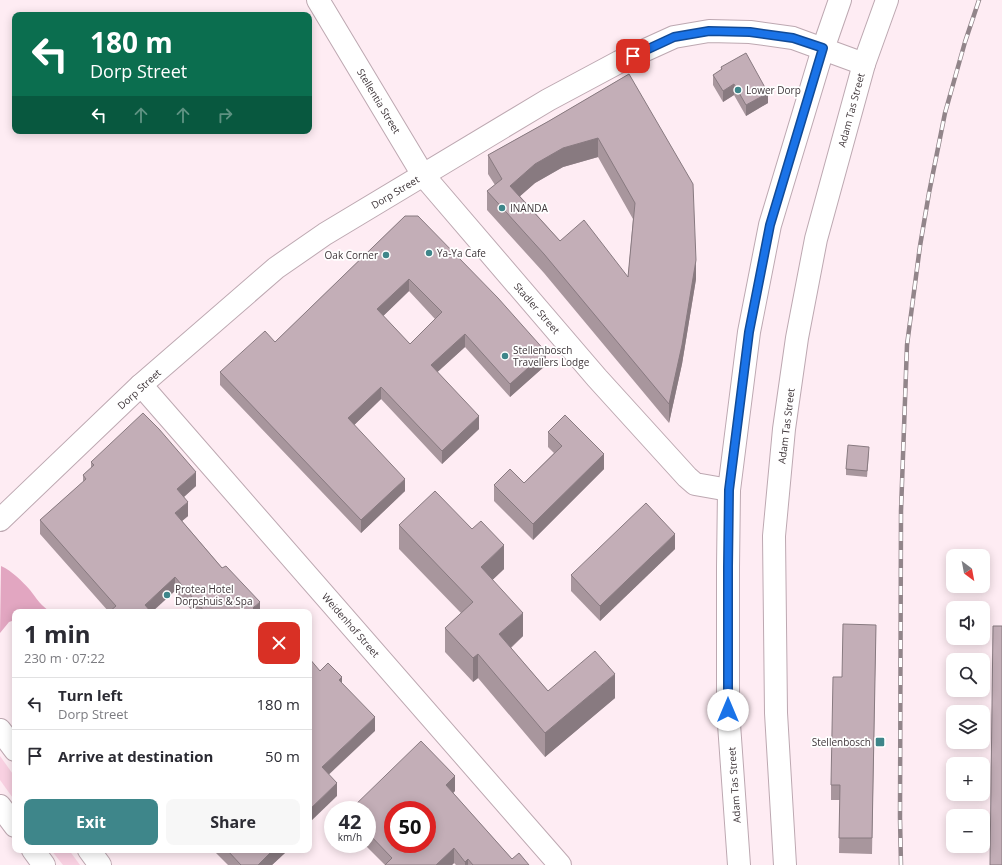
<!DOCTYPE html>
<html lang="en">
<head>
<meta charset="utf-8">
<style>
	body { margin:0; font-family:"Open Sans",sans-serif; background:#f7f7f7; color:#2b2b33; height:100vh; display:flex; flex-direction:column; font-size:15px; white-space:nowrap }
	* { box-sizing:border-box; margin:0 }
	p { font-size:13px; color:#7c7c81 }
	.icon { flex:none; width:22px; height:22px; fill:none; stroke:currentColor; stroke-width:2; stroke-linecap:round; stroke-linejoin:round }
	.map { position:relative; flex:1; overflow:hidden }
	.details { position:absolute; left:12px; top:609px; width:300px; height:244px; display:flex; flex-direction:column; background:#fff; border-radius:8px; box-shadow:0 2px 10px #0003 }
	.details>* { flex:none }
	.top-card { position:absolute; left:12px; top:12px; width:300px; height:122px; border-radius:8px; box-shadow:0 2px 10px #0003; background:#0b6e4f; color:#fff; overflow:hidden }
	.needle { width:26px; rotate:148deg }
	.buttons { position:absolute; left:946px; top:549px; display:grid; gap:8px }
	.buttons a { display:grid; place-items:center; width:44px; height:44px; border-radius:8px; background:#fff; box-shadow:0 2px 10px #0003; font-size:20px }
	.speed { position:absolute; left:324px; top:801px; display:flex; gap:8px; font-size:20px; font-weight:700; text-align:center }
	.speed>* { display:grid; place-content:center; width:52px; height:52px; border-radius:50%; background:#fff; box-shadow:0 2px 10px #0003; line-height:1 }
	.speed small { font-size:10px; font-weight:400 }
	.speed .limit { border:6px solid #d22; background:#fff; color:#111 }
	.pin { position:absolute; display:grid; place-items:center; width:34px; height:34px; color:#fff; margin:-17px; border-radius:8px; box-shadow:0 2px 6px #0006 }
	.me { position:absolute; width:44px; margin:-22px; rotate:0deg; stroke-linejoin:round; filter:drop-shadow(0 0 3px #0008) }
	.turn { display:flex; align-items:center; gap:14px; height:84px; padding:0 12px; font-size:18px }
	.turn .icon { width:52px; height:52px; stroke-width:2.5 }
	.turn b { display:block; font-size:28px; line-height:34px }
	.lanes { display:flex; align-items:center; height:38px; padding:0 12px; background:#0003; justify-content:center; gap:20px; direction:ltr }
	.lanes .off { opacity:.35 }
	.round { display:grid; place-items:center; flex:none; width:42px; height:42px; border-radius:8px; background:#f7f7f7 }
	.summary { display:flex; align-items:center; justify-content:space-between; height:68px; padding:0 12px }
	h1 { font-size:24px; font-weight:700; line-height:30px }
	.primary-button { display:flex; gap:8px; margin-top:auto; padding:8px 12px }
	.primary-button a { flex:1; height:46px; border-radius:8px; background:#3e868a; color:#fff; font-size:16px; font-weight:700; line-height:46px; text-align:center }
	.primary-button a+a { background:#f7f7f7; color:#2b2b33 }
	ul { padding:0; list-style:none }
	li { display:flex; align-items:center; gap:12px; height:52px; padding:0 12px; border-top:1px solid #e1e1e2 }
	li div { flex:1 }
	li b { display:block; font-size:15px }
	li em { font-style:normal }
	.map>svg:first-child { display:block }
	.green { fill:#f8d0e1 }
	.forest { fill:#e2a6c1 }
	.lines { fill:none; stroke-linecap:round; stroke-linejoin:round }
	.minor-casing { stroke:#bda8b1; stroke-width:24 }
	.major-casing { stroke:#bda8b1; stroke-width:24 }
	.minor { stroke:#fff; stroke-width:22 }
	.major { stroke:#fff; stroke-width:22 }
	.rail-casing { stroke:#92858a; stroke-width:4.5 }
	.rail { stroke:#fff; stroke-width:3; stroke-dasharray:9; stroke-linecap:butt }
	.wall { fill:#a8969d; fill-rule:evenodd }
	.shaded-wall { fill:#887a80 }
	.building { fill:#c3aeb7; stroke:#887a80; fill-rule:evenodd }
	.route-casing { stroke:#114b97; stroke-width:10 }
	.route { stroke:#1a73e8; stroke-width:7 }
	.poi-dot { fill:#3e868a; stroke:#fff; stroke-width:1.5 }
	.labels { text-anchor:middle; stroke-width:3.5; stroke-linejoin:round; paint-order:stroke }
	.poi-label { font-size:10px; fill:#3f363a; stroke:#fff; text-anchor:start }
	.street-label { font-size:10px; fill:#3f363a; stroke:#fff }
</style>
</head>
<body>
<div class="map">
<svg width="1002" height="865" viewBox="0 0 1002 865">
	<rect width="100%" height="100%" fill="#feecf3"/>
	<!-- green -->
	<g class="green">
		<path d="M0 756 15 777V801L0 780Z"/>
		<path d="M51 850H69L80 865H63Z"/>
	</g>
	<!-- forest -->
	<path class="forest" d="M1 566C12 571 22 581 30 590 36 598 42 607 51 612H15V620L9 622 0 633Z"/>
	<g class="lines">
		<!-- minor casing -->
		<g class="minor-casing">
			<g id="minor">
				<path d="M318 0 423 175 597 378 687 477 695 484 729 490"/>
				<path d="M141 385 560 865"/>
				<path d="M0 520 141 385 276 268 325 234 548 100 619 62 674 37 709 31 750 32 793 38 864 64"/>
			</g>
		</g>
		<!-- major casing -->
		<g class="major-casing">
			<g id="major">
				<path d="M0 730 15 750"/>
				<path d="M0 806 15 826"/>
				<path d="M33 850 44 865"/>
				<path d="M89 850 100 865"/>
				<path d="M739 865 728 710V567L729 490 749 332 770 225 823 49 840 0"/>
				<path d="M785 865 776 713 774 536 784 429 797 338 816 239 864 64 887 0"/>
			</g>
		</g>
		<!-- minor -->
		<use href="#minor" class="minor"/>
		<!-- major -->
		<use href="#major" class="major"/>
		<!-- rail casing -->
		<g class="rail-casing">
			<path id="rail" d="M901 865 900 818 901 511 907 345 920 246 929 193 945 113 965 42 979 0"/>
		</g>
		<!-- rail -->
		<use href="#rail" class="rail"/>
	</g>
	<!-- wall -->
	<g class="wall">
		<path d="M721 67 768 103 746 116 734 95 723 102 713 85V75L721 70Z"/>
		<path d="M629 74 696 279 682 364 669 423 544 273 487 210V191L495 185 488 174V155L549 121ZM598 157 633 219 628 277 560 241 520 196 535 183 563 167Z"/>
		<path d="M405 216 546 365 510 397 465 347 437 372 479 429 442 464 381 399 354 425 405 491 361 533 220 385V372L275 342ZM409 291 435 319 410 344 383 316Z"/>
		<path d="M548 432 604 469 533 540 494 501V485L524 483 554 453 548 447Z"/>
		<path d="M869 452 867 477 846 475V469Z"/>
		<path d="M91 462 196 486 184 497 188 516 182 521 260 612H193L175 591 109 612 40 534V520L83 482V475L91 468Z"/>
		<path d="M399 525 504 569 492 580 523 636 511 648 548 691 615 698 545 757 478 678 473 682 445 652V628L461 613 399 549Z"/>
		<path d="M675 549 600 621 571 591V575Z"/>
		<path d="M876 625 872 854 839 853 840 800H831V785L842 677Z"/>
		<path d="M455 791 453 793 512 859 529 865H456L454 863 452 865H385L364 844H367V810Z"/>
		<path d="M213 850H286V852L272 865H228Z"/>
	</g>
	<!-- shaded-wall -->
	<g class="shaded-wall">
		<path d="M734 84V95L723 102V91Z"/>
		<path d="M768 93V103L746 116V105Z"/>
		<path d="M598 138V157L563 167 535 183 510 205V186L535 164 563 148Z"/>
		<path d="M696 260V279L682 364 669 423V404Z"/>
		<path d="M409 279V291L377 322V309Z"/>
		<path d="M465 334V347L431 378V365Z"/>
		<path d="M546 352V365L510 397V384Z"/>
		<path d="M381 387V399L348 431V418Z"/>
		<path d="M479 416V429L442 464V451Z"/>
		<path d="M604 454V469L533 540V524Z"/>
		<path d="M196 472V486L177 503V489Z"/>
		<path d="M405 479V491L361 533V520Z"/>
		<path d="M188 502V516L175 527V513Z"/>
		<path d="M675 534V549L600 621V606Z"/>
		<path d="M504 545V569L481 591V567Z"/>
		<path d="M175 577V591L152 612H145V605Z"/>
		<path d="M260 602V612H253V608Z"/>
		<path d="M523 613V636L499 658V634Z"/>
		<path d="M478 654V678L473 682V658Z"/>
		<path d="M615 674V698L545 757V733Z"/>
		<path d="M342 677V691L339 680Z"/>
		<path d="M375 717V731L322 781V767Z"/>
		<path d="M455 776V791L446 800V785Z"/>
		<path d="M337 783V796L309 823V810Z"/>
		<path d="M454 848V863L452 865H436Z"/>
		<path d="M273 850H286V852L272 865H258Z"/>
		<path d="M468 859V865H465V862Z"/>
	</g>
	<!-- building -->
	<g class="building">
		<path d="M746 53 768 93 746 105 734 84 723 91 713 75 722 69 721 67Z"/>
		<path d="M629 74 693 184 696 260 682 345 669 404 544 254 487 191 502 179 488 155 549 121ZM598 138 635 203 628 277 584 220 560 241 510 186 535 164 563 148Z"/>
		<path d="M405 216H418L498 298 546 352 510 384 465 334 431 365 479 416 442 451 381 387 348 418 405 479 361 520 220 372 265 331 275 342ZM409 279 442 312 410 344 377 309Z"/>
		<path d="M143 413 159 429 196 472 177 489 188 502 175 513 222 568 226 566 260 602 253 608 257 612H205L175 577 145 605 151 612H109L116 606 40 520 86 479 83 475 94 465 91 462Z"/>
		<path d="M565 415 604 454 533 524 494 485 510 469 524 483 562 446 548 432Z"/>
		<path d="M848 445 869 447 867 471 846 469Z"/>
		<path d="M435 491 472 529 481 521 504 545 481 567 523 613 499 634 548 691 595 651 615 674 545 733 478 654 473 658 445 628 473 602 399 525Z"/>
		<path d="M646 503 675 534 600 606 571 575Z"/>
		<path d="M843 624 876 625 872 838H839L840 785H831L833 677H842Z"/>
		<path d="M993 626H1002V865H990Z"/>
		<path d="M309 658 320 671 328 663 342 677 339 680 375 717 322 767 337 783 309 810Z"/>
		<path d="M421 741 455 776 446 785 512 859 519 853 529 865H473L468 859 465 862 454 848 436 865H385L392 858 367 832V810H350ZM393 810H427V844H393Z"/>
		<path d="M227 850H273L258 865H241Z"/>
	</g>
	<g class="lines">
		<!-- route casing -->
		<g class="route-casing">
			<path id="route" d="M633 56 674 37 709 31 750 32 793 38 823 48 770 225 749 332 729 490 728 567V710"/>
		</g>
		<!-- route -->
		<use href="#route" class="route"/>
	</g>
	<!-- markers -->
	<g class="poi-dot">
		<circle cx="738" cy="90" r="4"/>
		<circle cx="502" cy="208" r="4"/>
		<circle cx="429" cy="253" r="4"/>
		<circle cx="386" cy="255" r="4"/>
		<circle cx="505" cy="356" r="4"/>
		<circle cx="167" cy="595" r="4"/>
		<rect x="875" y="737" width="10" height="10" rx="2"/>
	</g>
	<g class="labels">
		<!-- poi labels -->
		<g class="poi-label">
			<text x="746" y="94">Lower Dorp</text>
			<text x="510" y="212">INANDA</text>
			<text x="437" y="257">Ya-Ya Cafe</text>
			<text x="378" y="259" text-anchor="end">Oak Corner</text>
			<text x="513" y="354">Stellenbosch<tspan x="513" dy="12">Travellers Lodge</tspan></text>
			<text x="175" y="593">Protea Hotel<tspan x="175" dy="12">Dorpshuis &amp; Spa</tspan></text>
			<text x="871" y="746" text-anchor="end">Stellenbosch</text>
		</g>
		<!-- street labels -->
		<g class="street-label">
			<text transform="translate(379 101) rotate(59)" y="4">Stellentia Street</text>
			<text transform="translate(851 110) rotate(-75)" y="4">Adam Tas Street</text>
			<text transform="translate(395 192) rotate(-31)" y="4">Dorp Street</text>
			<text transform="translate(537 308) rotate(49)" y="4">Stadler Street</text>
			<text transform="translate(139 389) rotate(-42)" y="4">Dorp Street</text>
			<text transform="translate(786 426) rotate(-83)" y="4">Adam Tas Street</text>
			<text transform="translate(351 625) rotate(49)" y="4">Weidenhof Street</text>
			<text transform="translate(734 785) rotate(-94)" y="4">Adam Tas Street</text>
		</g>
	</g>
</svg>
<div class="buttons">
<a><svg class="needle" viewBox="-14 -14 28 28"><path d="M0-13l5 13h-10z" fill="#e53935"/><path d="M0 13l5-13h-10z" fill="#7c7c81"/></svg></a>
<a><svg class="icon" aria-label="sound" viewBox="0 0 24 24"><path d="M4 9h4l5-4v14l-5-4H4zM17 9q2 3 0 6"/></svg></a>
<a><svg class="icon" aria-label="search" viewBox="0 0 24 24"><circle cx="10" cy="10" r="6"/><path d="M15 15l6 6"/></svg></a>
<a><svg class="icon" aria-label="layers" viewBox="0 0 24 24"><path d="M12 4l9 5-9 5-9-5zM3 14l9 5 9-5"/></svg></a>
<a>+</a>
<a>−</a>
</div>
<div class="speed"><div>42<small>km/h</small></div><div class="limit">50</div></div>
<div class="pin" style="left:633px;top:56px;background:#d93025"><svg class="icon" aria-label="arrive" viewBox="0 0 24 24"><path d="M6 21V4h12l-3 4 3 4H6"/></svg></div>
<svg class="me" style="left:728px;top:710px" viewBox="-20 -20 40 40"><circle r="19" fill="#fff"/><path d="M0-13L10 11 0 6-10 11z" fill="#1a73e8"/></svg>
<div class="top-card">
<div class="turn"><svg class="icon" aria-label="left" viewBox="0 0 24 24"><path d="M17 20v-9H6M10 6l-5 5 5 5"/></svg><div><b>180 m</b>Dorp Street</div></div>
<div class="lanes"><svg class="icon" aria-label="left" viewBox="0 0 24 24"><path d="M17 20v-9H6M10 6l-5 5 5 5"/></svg><svg class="icon off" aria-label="ahead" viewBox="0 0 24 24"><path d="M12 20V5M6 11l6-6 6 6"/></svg><svg class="icon off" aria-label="ahead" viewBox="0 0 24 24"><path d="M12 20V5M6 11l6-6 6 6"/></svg><svg class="icon off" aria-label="right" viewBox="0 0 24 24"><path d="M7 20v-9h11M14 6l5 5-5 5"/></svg></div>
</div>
<section class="details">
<div class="summary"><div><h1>1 min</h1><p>230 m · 07:22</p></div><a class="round" style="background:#d93025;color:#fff"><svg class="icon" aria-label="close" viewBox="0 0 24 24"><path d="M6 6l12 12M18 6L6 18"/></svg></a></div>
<ul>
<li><svg class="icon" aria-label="left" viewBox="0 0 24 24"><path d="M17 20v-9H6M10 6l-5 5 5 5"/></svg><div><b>Turn left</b><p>Dorp Street</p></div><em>180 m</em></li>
<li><svg class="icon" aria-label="arrive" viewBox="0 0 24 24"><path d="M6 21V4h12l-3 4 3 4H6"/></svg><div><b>Arrive at destination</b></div><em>50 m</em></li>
</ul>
<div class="primary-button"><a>Exit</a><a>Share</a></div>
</section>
</div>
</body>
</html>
